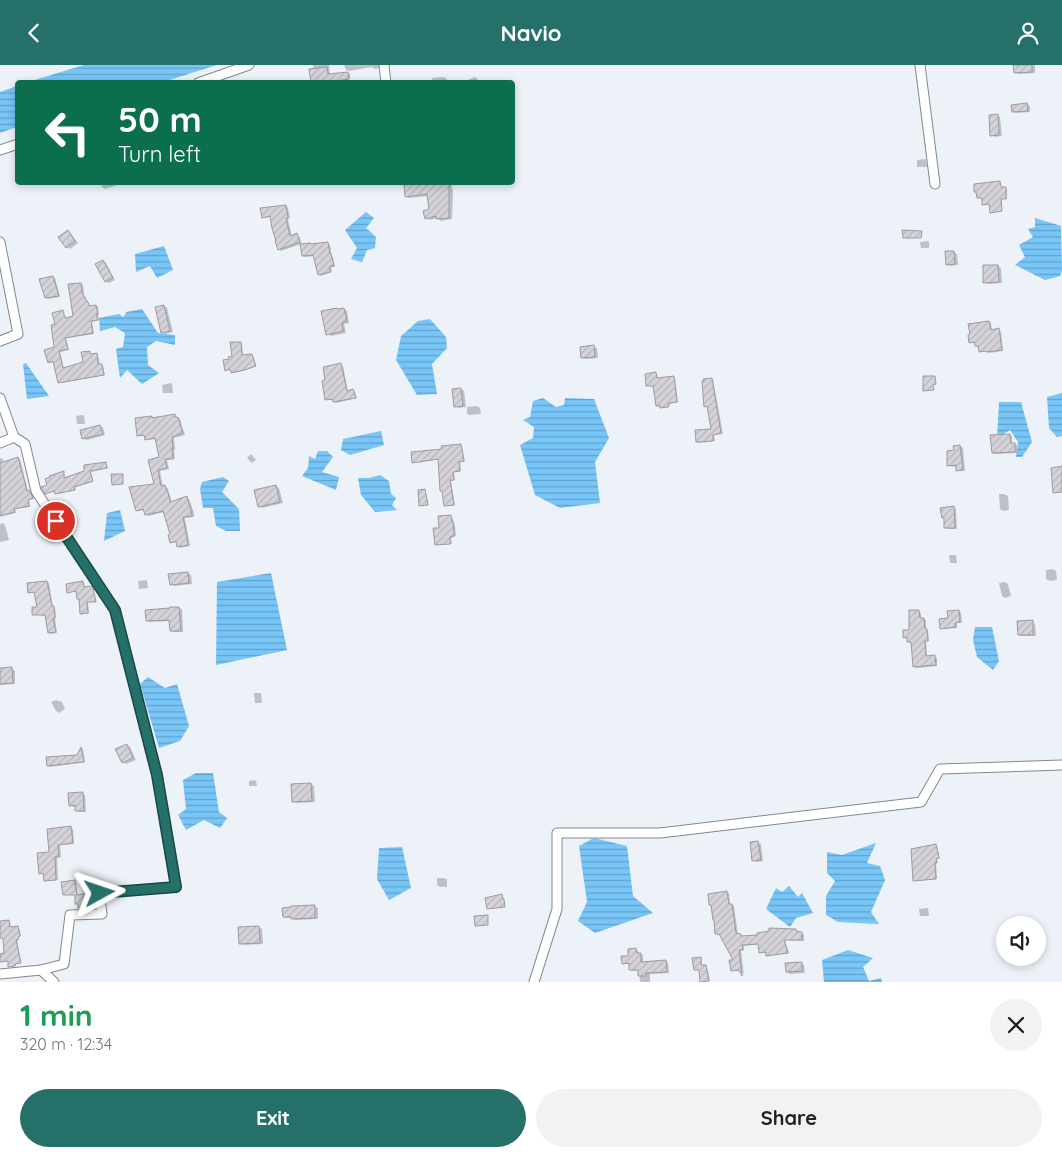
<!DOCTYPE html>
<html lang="en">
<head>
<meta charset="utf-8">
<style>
	body { margin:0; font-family:Quicksand,sans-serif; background:#f2f2f2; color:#202124; height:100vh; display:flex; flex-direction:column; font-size:19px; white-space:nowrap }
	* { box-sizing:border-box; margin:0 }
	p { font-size:16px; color:#757577 }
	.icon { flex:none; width:28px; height:28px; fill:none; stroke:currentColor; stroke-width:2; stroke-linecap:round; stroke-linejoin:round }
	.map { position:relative; height:917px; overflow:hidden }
	.sheet { display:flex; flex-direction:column; background:#fff; flex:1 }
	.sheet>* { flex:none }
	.top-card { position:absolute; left:15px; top:15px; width:500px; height:105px; border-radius:5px; box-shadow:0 2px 8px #0003; background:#0b6e4f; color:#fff; overflow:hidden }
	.controls { position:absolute; left:996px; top:851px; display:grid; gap:10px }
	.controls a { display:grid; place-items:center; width:50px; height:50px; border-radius:50%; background:#fff; box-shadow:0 2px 8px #0003; font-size:25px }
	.pin { position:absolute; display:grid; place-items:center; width:42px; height:42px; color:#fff; margin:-21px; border:2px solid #fff; border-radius:50%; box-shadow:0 1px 5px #0007 }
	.me { position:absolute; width:55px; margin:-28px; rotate:85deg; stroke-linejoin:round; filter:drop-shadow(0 0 4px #0008) }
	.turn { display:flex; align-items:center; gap:18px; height:105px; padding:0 20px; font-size:22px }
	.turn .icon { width:65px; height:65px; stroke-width:2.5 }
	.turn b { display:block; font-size:35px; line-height:42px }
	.round { display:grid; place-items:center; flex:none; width:52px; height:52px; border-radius:26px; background:#f2f2f2 }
	.head { display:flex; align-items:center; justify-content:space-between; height:85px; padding:0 20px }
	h1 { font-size:30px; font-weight:800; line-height:38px; color:#1e9e55 }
	.cta { display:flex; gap:10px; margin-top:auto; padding:10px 20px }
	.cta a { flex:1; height:58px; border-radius:30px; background:#26706a; color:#fff; font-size:20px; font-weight:800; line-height:58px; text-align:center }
	.cta a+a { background:#f2f2f2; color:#202124 }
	header { display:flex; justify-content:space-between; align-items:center; height:65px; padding:0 20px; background:#26706a; color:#fff; font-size:22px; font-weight:800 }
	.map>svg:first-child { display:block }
	.water { fill:url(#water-rules) }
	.shadow { fill:#0003 }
	.building { fill:url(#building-hatch); stroke:#9d9aa1 }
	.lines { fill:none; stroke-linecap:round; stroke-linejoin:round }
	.street-casing { stroke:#84888e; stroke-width:11 }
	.street { stroke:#fff; stroke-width:9 }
	.route-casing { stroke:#194945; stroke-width:12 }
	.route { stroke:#26706a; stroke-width:9 }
</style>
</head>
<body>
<header><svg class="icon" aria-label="back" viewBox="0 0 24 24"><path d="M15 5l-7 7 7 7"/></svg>Navio<svg class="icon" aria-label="person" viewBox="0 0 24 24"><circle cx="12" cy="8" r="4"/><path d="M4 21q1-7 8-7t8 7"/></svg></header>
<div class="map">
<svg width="1062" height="917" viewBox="0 0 1062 917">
	<defs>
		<pattern id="water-rules" width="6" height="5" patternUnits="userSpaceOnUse" patternTransform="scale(1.25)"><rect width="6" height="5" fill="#78c5f7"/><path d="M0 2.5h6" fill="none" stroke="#63a1c9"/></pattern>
		<pattern id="building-hatch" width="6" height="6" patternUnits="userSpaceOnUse" patternTransform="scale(1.25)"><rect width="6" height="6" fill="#d6d2d9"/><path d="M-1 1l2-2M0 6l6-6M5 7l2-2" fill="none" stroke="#b8b5bb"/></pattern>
	</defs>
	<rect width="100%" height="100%" fill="#edf1f8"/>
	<!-- water -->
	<g class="water">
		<path d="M84 0H217L163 17H28Z"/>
		<path d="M17 21V62L0 68V27Z"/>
		<path d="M366 147 374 153 366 163 376 172 375 183 367 185 362 197 351 194 357 183 345 165Z"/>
		<path d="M1035 153 1061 161 1062 206 1060 211 1045 215 1015 200 1025 192 1019 180 1033 172 1028 164 1035 162Z"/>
		<path d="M164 181 173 205 157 213 150 201 136 207 135 189Z"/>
		<path d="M142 244 158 268 175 270V280L156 276 147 282 148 300 159 308 142 319 127 305 120 313 116 284 123 282 125 268 115 262 100 266 99 253 119 249 123 252 125 250 126 247Z"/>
		<path d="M430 254 446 272 447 283 432 299 437 329 417 330 396 295 401 271 418 256Z"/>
		<path d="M26 298 49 331 27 334 23 299Z"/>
		<path d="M1062 328V371L1057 372 1049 363 1047 332Z"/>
		<path d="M543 333 556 342 564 340 565 333 594 334 609 373 595 397 600 438 560 443 535 430 520 380 533 373 534 362 523 355 530 352 533 336Z"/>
		<path d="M999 337H1021L1032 377 1022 392H1016L1018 377 1010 365 997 373Z"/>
		<path d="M381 366 384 380 350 390 341 385 343 374Z"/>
		<path d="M318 386H327L333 392 322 407 339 412 336 425 302 411 308 403 309 391 315 394Z"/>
		<path d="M380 410 389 416 391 429 396 433 392 440 397 445 375 447 361 430 358 413H369Z"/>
		<path d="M223 412 229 416 222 427 239 444 240 466H226L216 461 213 443H203L200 424 202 417Z"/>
		<path d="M120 445 125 466 104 476 107 448Z"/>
		<path d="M271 508 287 585 216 600 217 517Z"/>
		<path d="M975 562H992L999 596 993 605 977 592 973 575Z"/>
		<path d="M148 612 165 623 177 619 189 661 180 676 159 683 140 619Z"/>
		<path d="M196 708H213L219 747 227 753 220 763 204 755 186 765 178 750 186 744 183 715Z"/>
		<path d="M594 773 627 781 633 831 653 848 595 868 578 856 587 837 579 781Z"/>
		<path d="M876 778 867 798 880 801 885 815 871 847 879 859 838 857 826 850V831L835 816 827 808V787L842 790Z"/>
		<path d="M402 782 411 823 389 835 377 814 379 783Z"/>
		<path d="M789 821 798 832 802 828 813 848 796 853 790 862 766 844 776 823 782 827Z"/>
		<path d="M848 885 873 893 863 902 869 916 881 913 882 917H824L822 895Z"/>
	</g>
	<!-- shadow -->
	<g class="shadow">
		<path d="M313 0H329L330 10 348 8 350 9V14L341 16 342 18H325L323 16 314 18 312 17 314 5Z"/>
		<path d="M344 0H380V3L375 4 372 2 349 6 346 5Z"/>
		<path d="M1015 0H1035V8L1018 9 1015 7Z"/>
		<path d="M444 12 447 14 448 18H432V13Z"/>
		<path d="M475 12 477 13 479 18H460Z"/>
		<path d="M1027 39 1030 41V47L1016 48 1013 47Z"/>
		<path d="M997 50 1000 52 1002 71 995 72 991 70Z"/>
		<path d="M925 94 926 95 927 102H917V95Z"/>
		<path d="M101 118H120V119L105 124 102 122Z"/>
		<path d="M408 118H451L453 126 452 154 441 156 437 153 430 155 426 153 430 145 429 131 409 133 406 131Z"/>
		<path d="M1000 118H1001V123L1007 124V134H1002V146L992 147 990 139H983Z"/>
		<path d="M286 141 288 143 290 153 288 154 292 172 297 170 299 171 302 180 328 178 330 180 332 191 333 192 335 202H331L332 207 321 211 319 209 314 191 305 192 303 191 301 179 281 186 279 184 271 152 265 153 263 152Z"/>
		<path d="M68 167 71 169 78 178 70 184 67 182Z"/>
		<path d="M928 176 929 177V183H921L920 177Z"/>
		<path d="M954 187 957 189 958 200 950 201 947 199Z"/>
		<path d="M103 196 106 198 115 215 109 218 106 216Z"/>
		<path d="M984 201H998L1001 203 1002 218 988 219 985 217Z"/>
		<path d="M53 212 55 213 60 232 48 234 46 233Z"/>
		<path d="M81 219 83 220 84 230 91 242 96 241 98 242 99 250H98L99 255 92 257 94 269 66 273 69 285 60 287 64 304 84 298 90 288 92 290 97 289 98 290 100 300 103 301 105 310 61 318H59L55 297 51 298 49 297 55 283 57 260 62 247 64 248 66 254 74 252Z"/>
		<path d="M164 241 167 243 173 267 165 269 162 267Z"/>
		<path d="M344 244 347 246 349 258 344 259 346 268 331 271 328 269Z"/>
		<path d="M989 257 991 258 992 266 998 265 1001 266 1003 286 989 288 987 286 982 287 976 280V278H972L970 277 971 270 970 260Z"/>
		<path d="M241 278H242L243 291H253L256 301 246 305 233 308 232 304 226 305Z"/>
		<path d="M594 282 597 283 598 293 586 294 582 293Z"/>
		<path d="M341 300 343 301 348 327 353 325 355 327 357 333 336 338 334 337 333 335H328L326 334 327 316Z"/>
		<path d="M656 309H657L658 314 675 313 678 337 670 339 669 342 662 343 661 341H658L659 321 647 320Z"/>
		<path d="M711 314 713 315 723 369 714 370 715 376 699 378 697 377 712 365 708 342 705 341Z"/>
		<path d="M171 318 172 319 173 328H163L162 320Z"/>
		<path d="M461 324 464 326 466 342 477 341 480 343 481 349 470 350 467 349V342L458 343 455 341 453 325Z"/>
		<path d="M83 350 84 351 85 359H77L76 351Z"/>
		<path d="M174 350 177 351V353L181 355V358L185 370 174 373 175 385H174L175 394 167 395 169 404 160 406 163 422 168 423 169 429 170 430 172 438 187 433 189 434 194 448V452L185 453 190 481 180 483 178 481 177 477 174 478 171 477 172 470 165 447 148 451 146 449 145 445 139 446 137 445 155 420 150 396 161 393 156 374 148 375 146 374V370L141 371 139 370 152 352 155 354Z"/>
		<path d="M100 361 103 363 105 370 87 375 83 373Z"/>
		<path d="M1009 370 1012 371V379L1017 380V388L995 389 993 388Z"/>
		<path d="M461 381 462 382 465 397H460L461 406 454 407 455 415 451 416 455 440 447 441 445 440 439 394 415 398 413 397 443 385Z"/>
		<path d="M960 381 963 383 965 406H960L958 405 957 401 952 402 949 400 955 387Z"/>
		<path d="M251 389 256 395 252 398 247 393Z"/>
		<path d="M0 393 3 394V398L17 393 20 394 28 426 32 428 34 434 29 435 30 442 15 444 16 448 2 451 0 450Z"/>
		<path d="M106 398 108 403 91 407 93 417 75 422 76 425 57 429 56 426 47 428H46L49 421 64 408 65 414Z"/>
		<path d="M276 421 279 423 283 438 262 443 259 441Z"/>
		<path d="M999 429H1004L1008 431 1009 445 1003 446 1000 444Z"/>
		<path d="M954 442 956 444 957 464H948L945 463V454L943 453Z"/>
		<path d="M450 451 452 452 455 460 456 471 451 473 452 479 438 480 436 479 441 464Z"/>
		<path d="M3 458 5 460 9 475 0 477V459Z"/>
		<path d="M949 490H956L957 498H950Z"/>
		<path d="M1053 504 1056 506 1057 515 1050 516 1046 514V505Z"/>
		<path d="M188 508 191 510 192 519 174 521 171 519Z"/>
		<path d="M146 515 147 516 148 523 139 524 138 516Z"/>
		<path d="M47 517 49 518 53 542 55 543 56 553H55L57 568 51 569 49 568 46 551 33 549 38 543 35 527 30 528 29 527Z"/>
		<path d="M83 517 84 518 85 524 93 523 96 537H88L89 548 82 549 81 548 78 526 70 527H68L67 520Z"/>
		<path d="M1005 517 1008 519 1011 531 1005 533 1002 531 999 518Z"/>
		<path d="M179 543 182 544 183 567H174L171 566V556L149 557 147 555Z"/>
		<path d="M959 546 961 548 962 558H957V563L943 564 941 563Z"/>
		<path d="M919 547 921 548V554L926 555V565L928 566 929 576H926L927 592H935L937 593V601L917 603 915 602 913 578 909 577V573L905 572 910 566Z"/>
		<path d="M1032 557 1035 559 1036 571H1022L1019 570Z"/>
		<path d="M0 604H12L15 606V619L0 620Z"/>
		<path d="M254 628H261L262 638H255Z"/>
		<path d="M56 635 62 637 65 644 59 648 56 646 51 637Z"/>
		<path d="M127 680 130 682 136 695 126 699 123 697Z"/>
		<path d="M82 684H83L85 697 50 702 48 700 78 691Z"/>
		<path d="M255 715 256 716 257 721H249V716Z"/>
		<path d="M311 719 314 721 315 737 296 738 293 736Z"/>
		<path d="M83 729 85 730 86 747H79L76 745V741L73 742 70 740Z"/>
		<path d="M71 763 73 764 74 779 60 780 61 792 57 793 58 815 47 816 45 815 44 809 40 808 51 788Z"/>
		<path d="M758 778 761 779 763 796 757 797 753 795Z"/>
		<path d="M936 780 937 781 940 794H937L938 798H936L937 814 916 816 914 815Z"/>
		<path d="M437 813H443L447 814V822H440L437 820Z"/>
		<path d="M75 817H76L78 831 88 830 90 833H94L95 843H80L76 830H65Z"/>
		<path d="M727 827 729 828 730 840 734 841 738 870 742 871V873L796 865 797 866V868L804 869V876L785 875 789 888 769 891 768 890 767 888H762L760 887 759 879 744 881V885L741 886 744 910 741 906H734L732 905 735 896 721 870 716 869Z"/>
		<path d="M315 842 318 843V854L295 855 292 853H287L284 852Z"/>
		<path d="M927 843H928L929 851H920L919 844Z"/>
		<path d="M9 857H10L11 863H19L21 871 18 872 19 875H17L21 898 16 899V901L10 902 9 896 0 897V890L6 889 4 873 0 863V858Z"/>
		<path d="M259 862 262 864 263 879 244 880 240 878V863Z"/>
		<path d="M636 885 638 886 639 889 643 890V898L666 896 668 898 669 908 650 909V917H640L639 905 632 906 630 904V899H625L623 898Z"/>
		<path d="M701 894H702V901L707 902 710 916H702Z"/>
		<path d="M801 898 804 900 805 908 790 909 787 907Z"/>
	</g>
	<!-- building -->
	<g class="building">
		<path d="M1013 0H1032V7L1014 8Z"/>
		<path d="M327 2 328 9 348 7 349 14 323 18 322 16 311 17 309 4Z"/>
		<path d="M1027 38 1028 46 1012 47 1011 40Z"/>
		<path d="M998 49 999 70 990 71 989 50Z"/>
		<path d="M1000 116 1001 122H1006V134H1001L1002 146 990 148 989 139 982 140V133H977L976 127H974V119Z"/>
		<path d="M423 118H449V153L436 154V151L425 154 423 146 429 144 427 129 405 132 404 120Z"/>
		<path d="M286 140 288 153H286L290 171 297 168 300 177 278 185 275 176H276L272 163 270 151 262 153 260 143Z"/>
		<path d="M68 165 75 176 66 183 58 172Z"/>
		<path d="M902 165 922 166 921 173H903Z"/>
		<path d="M328 177 330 189H331L334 201H330V207L318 210 313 190 302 191 300 179 311 178V179Z"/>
		<path d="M945 186H954L955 199 946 200Z"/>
		<path d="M103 195 113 213 105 217 95 199Z"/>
		<path d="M983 200H998L999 217 983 218Z"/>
		<path d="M53 211 59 231 45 233 39 214Z"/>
		<path d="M81 218 82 228 90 241 96 240 98 249H96L98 255 91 256 93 268 65 273 68 284 59 286 63 303 83 297 81 287 90 286V289L97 288 98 299H102L104 310 58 318 53 296 48 298 44 285 54 282 51 260 55 259 52 248 63 245 65 253 73 251 68 219Z"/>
		<path d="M164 240 170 266 161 268 155 242Z"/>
		<path d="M337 243V244L344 243 347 256 342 258 343 266 326 270 321 246Z"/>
		<path d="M989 256 991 265 999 263 1002 285 986 287V286L979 287 978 281H975L974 277 969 278 968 270 970 269 968 259Z"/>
		<path d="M230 277H241L242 290 252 289 256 301 244 305 231 308 230 304 225 306 223 295 229 294 228 292 232 291Z"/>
		<path d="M594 280 595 292 581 293 580 282Z"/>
		<path d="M341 298 347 326 353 324 356 333 333 337 332 334 325 335 322 316 325 315 323 302Z"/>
		<path d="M656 307 657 313 674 311 677 337 669 338 668 342 660 343V341H656L653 321H646L645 309Z"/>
		<path d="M923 311H935L936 319 933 320 934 325 923 326Z"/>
		<path d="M712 313 721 368 713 370V376L696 377 695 365 711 364 707 341 704 342 702 316H704L703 314Z"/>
		<path d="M461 323 463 341 454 342 452 324Z"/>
		<path d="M175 349V352L179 353V356L183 368 172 372 173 384H172L173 394H165L167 403 158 405 161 421 165 420 167 427H168L170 437 187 431 191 446 192 451 183 452 188 480 177 482 176 476 170 478 168 470 170 469 163 446 145 450 143 444 136 446 129 422 154 419 148 395 159 392 155 373 145 375 144 370 137 371 135 353 152 351V353Z"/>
		<path d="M100 360 103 369 82 374 80 365Z"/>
		<path d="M1010 369 1011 378H1015V387L992 388 990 370Z"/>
		<path d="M461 379 464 396 459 397 460 406 453 407 454 415H450L454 440 444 441 442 426H440L438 394 412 398 411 387 442 384 441 381Z"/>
		<path d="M960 380 963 405 956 406V400L947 401V386L954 385 953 381Z"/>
		<path d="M18 392 27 426 29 425 33 433 28 435 29 441 14 444 15 447 0 451V398Z"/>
		<path d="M106 397 107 403 90 406 93 416 74 422 75 425 55 429 54 426 45 429 42 423 41 422 47 420 45 414 50 412 49 411 64 406V413L84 406V400Z"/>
		<path d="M1062 401V427L1053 428 1051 403Z"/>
		<path d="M111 409H123V419L112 420Z"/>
		<path d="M276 420 280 437 258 442 254 425Z"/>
		<path d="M425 424 428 440 419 441 418 425Z"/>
		<path d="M954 441 955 463H944V453H942L940 443Z"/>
		<path d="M451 450 452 457H453L454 471 450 472V479L435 480 433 463H439L438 451Z"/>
		<path d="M188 507 189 518 170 520 168 509Z"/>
		<path d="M47 516 52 541H54L55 553H53L56 567 48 568 45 550H32V542H37L34 527 28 528 27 518Z"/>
		<path d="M83 516 84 522 92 521 93 523 96 537H87L88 548 80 549 79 534H77L76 526 67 528 66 519Z"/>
		<path d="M170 542H179L181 566H170L169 555 146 556 145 545 170 543Z"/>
		<path d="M909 545H919L920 553H924L925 564H927L928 576H925L926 591 935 590 936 600 913 602 911 577H907V572L903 573V565H909Z"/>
		<path d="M959 545 960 557 955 558 956 562 940 564 939 554 948 553 947 546Z"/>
		<path d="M1033 555V570H1018L1017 556Z"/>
		<path d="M12 602 13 618 0 619V603Z"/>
		<path d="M127 679 133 693 122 698 115 684Z"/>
		<path d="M81 682 84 697 47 701 46 692 77 690Z"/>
		<path d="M311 718 312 736 292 737 291 719Z"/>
		<path d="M83 727 84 746H75V740L69 741 68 728Z"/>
		<path d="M71 761 73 778 58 780 59 792H55L56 815 44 816 43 808 39 809 37 788 49 787 47 764Z"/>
		<path d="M758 776 761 795 752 796 750 777Z"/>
		<path d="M936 779 939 793 936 794 937 798H935L936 814 913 816 911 784Z"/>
		<path d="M75 815 77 830 89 828V832L93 831 95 843H78V839H75V830H63L61 817Z"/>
		<path d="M727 826 729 839H732L736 868 741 869V871L757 870V868L769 866V863L796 864V866L802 867V875H784L788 888 766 891V887L759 888 758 879 742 880 743 885H739L742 911 739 905 731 906 729 895H733L719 869H715L714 855H713L711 840H709L708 829Z"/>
		<path d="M502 829 503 834H504L505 842 487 844 485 833Z"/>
		<path d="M315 840V853L291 854V852H283L282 843 291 842V841Z"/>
		<path d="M488 850V860L475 861 474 851Z"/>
		<path d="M9 855 10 862 18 861 20 871 18 872V875H16L21 898 15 899V901L8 902V896L0 897V889L4 888 3 873H0V856Z"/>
		<path d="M259 861 260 878 239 879 238 862Z"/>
		<path d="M636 883 637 888H641V897L666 895 667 907 646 908V911H638V905H629V898L622 899 621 891H628V884Z"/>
		<path d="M701 892V900H706L709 916 700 917 699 905H694L692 893Z"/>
		<path d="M802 897V906L786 907 785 898Z"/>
	</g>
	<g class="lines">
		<!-- street casing -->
		<g class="street-casing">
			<g id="street">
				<path d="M384 0 386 18"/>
				<path d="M920 0 935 119"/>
				<path d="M198 18 249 0"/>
				<path d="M0 85 18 79"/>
				<path d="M0 177 18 269 0 276"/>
				<path d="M0 333 14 372 0 378"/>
				<path d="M41 905 54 917"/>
				<path d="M0 909 41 905 64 899 70 850 102 849 99 828 176 822 157 710 115 545 36 426 25 379 14 372"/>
				<path d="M534 917 557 844V768H660L921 737 940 704 1062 700"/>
			</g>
		</g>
		<!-- street -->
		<use href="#street" class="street"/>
	</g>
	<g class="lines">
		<!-- route casing -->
		<g class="route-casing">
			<path id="route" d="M56 456 115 545 157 710 176 822 100 828"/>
		</g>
		<!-- route -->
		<use href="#route" class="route"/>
	</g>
</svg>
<div class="controls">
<a><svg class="icon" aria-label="sound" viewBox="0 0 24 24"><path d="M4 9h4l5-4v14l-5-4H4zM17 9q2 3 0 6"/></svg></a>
</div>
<div class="pin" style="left:56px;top:456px;background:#d93025"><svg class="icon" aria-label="arrive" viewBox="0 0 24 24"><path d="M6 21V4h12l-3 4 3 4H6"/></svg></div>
<svg class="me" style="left:100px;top:828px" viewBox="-20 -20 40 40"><path d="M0-17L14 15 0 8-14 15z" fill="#26706a" stroke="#fff" stroke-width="4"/></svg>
<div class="top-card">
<div class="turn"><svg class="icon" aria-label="left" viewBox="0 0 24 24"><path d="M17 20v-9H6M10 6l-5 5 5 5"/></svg><div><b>50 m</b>Turn left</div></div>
</div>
</div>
<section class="sheet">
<div class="head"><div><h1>1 min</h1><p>320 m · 12:34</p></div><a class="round"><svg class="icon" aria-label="close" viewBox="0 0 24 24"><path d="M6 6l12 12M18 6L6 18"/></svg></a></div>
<div class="cta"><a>Exit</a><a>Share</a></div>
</section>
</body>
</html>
